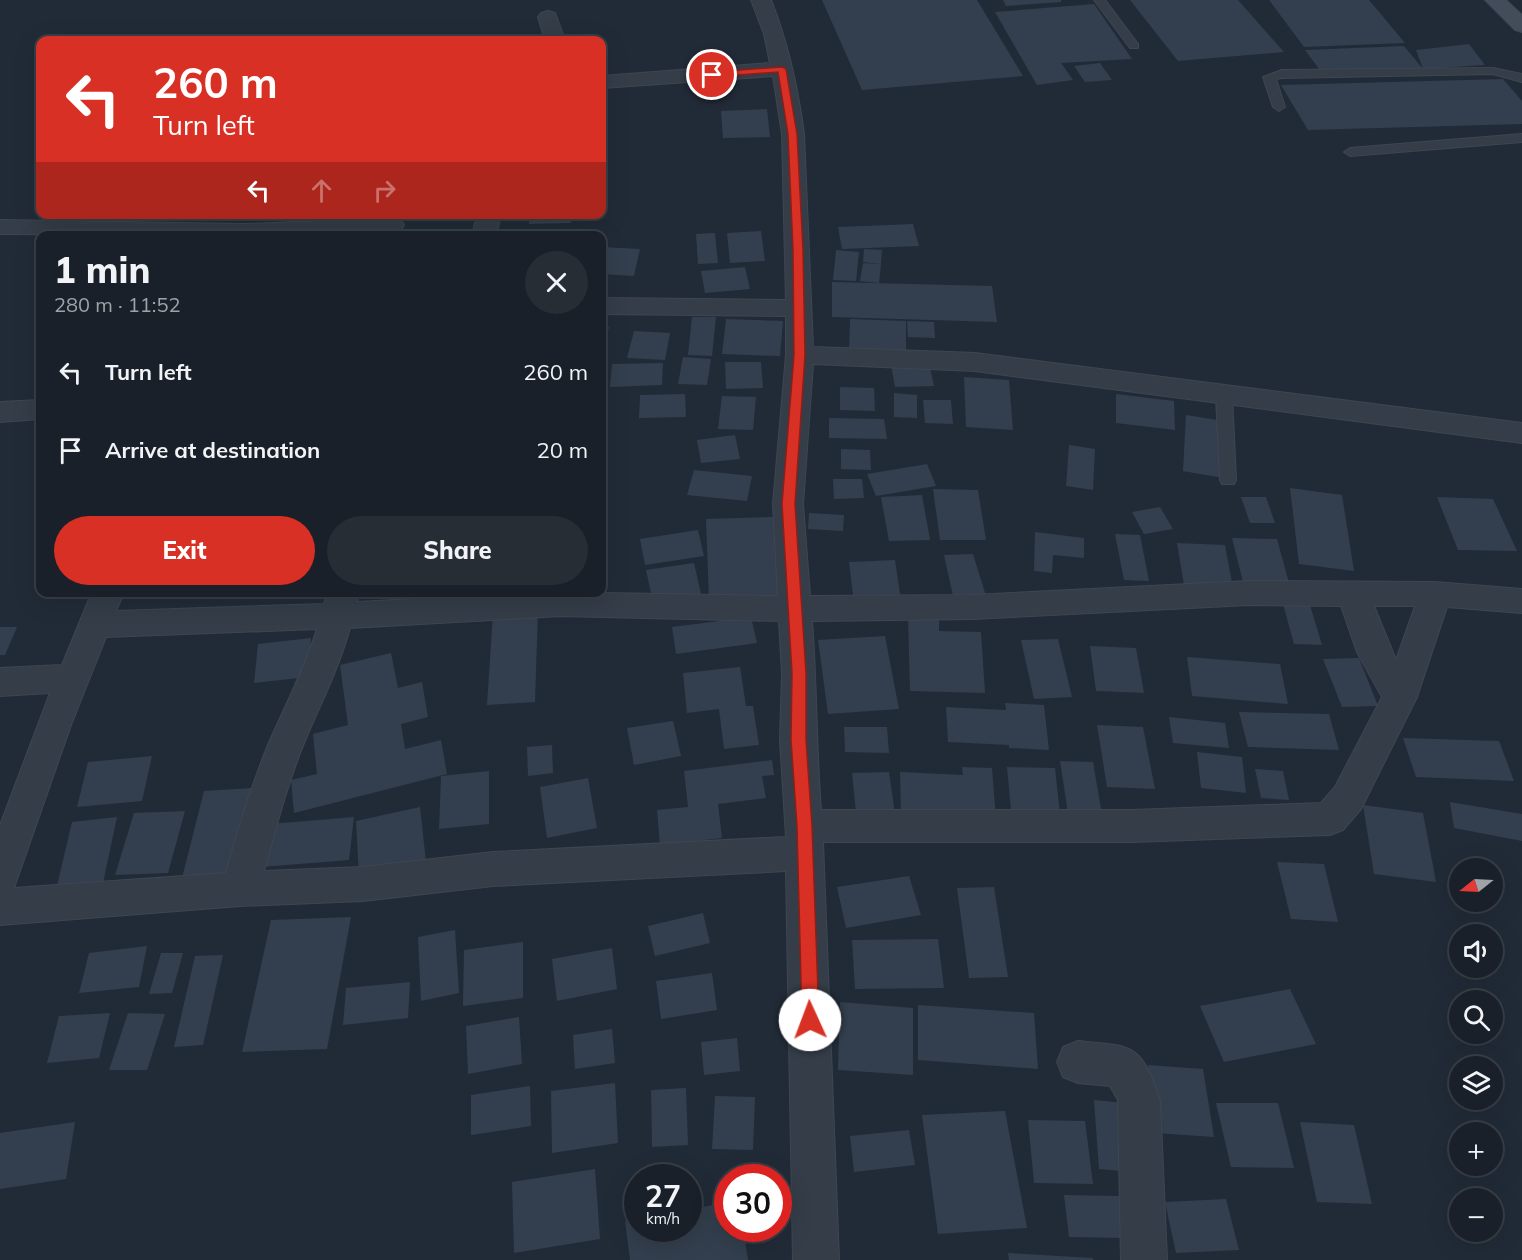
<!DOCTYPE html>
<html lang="en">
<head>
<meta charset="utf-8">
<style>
	body { margin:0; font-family:Mulish,sans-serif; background:#262d35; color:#f1f3f6; height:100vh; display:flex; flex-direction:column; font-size:22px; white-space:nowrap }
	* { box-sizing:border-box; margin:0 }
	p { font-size:20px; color:#9fa3a8 }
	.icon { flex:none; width:33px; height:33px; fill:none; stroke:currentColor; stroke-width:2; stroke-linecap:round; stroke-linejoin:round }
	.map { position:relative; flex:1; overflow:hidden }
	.drawer { position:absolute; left:36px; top:231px; width:570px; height:366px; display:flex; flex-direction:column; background:#192029; border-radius:12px; box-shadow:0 6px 24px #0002,0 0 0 2px #373e46 }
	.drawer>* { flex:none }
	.banner { position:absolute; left:36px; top:36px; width:570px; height:183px; border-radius:12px; box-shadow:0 6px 24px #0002,0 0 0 2px #373e46; background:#d93025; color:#fff; overflow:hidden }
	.needle { width:39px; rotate:252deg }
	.fabs { position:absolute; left:1449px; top:858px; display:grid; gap:12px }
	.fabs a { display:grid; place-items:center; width:54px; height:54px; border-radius:50%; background:#192029; box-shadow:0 6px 24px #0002,0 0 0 2px #373e46; font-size:30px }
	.speed { position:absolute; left:624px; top:1164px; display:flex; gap:12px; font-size:30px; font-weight:700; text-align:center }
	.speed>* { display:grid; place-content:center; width:78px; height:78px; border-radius:50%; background:#192029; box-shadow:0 6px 24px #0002,0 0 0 2px #373e46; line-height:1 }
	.speed small { font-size:15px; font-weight:400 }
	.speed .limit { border:9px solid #d22; background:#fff; color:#111 }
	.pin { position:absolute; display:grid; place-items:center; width:51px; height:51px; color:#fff; margin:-26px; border:3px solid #fff; border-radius:50%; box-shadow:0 2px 6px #0007 }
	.me { position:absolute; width:66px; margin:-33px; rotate:358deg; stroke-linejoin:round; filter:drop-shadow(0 0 4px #0008) }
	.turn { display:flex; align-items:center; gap:21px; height:126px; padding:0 18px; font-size:27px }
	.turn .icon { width:78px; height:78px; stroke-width:2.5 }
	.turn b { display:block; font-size:42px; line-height:51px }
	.lanes { display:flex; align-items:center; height:57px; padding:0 18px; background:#0003; justify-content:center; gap:30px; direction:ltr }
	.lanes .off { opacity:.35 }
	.round { display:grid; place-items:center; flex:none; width:63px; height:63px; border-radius:32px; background:#262d35 }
	.summary { display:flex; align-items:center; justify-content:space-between; height:102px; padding:0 18px }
	h1 { font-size:36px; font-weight:800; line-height:45px }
	.primary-button { display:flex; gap:12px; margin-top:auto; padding:12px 18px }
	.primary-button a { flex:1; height:69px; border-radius:36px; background:#d93025; color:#fff; font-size:24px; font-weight:800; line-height:69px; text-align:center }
	.primary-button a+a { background:#262d35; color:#f1f3f6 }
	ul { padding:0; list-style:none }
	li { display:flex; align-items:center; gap:18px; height:78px; padding:0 18px }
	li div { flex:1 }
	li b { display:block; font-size:22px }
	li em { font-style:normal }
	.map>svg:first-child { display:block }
	.building { fill:#333f4e }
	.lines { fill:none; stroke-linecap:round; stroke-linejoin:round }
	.service-casing { stroke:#3e4651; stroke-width:2 }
	.minor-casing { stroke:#3e4651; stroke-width:2 }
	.secondary-casing { stroke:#3e4651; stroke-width:2 }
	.service { fill:#343d48; fill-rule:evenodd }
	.minor { fill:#343d48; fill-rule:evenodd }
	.secondary { fill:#434c5a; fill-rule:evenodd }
	.route { fill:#d93025; stroke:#8d1f18; stroke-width:1.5 }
</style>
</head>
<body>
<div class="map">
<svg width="1522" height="1260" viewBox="0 0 1522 1260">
	<rect width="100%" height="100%" fill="#212b37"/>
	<!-- building -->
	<g class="building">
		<path d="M822 0H977L1023 76 862 90Z"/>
		<path d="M1003 0H1061V2L1006 6Z"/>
		<path d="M1130 0H1238L1284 52 1178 61Z"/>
		<path d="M1269 0H1369L1405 43 1304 47Z"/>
		<path d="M1094 4 1132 59 1061 63 1073 80 1037 85 995 12Z"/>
		<path d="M1469 44 1485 65 1423 69 1416 50Z"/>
		<path d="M1404 46 1423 69H1319L1305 50Z"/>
		<path d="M1100 63 1112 80 1085 82 1074 66Z"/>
		<path d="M1503 79 1522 101V124L1308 130 1281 85Z"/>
		<path d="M767 109 770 137 723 138 721 111Z"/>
		<path d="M529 214H571V223L529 224Z"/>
		<path d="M913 224 919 246 842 249 838 227Z"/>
		<path d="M761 231 765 261 730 263 727 233Z"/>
		<rect x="535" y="232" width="31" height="4"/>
		<path d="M715 233 718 263 698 264 696 234Z"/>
		<path d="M602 247 640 249 634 276 602 274Z"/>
		<path d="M864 249 882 250 881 264 863 262Z"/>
		<path d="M836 250 859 252 856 281 833 280Z"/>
		<path d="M863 263 881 264 879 283 860 281Z"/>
		<path d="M745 267 750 289 705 293 701 271Z"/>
		<path d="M832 282 992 286 997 322 832 317Z"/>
		<path d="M692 317H716L712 356 688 355Z"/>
		<path d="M726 319 783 321 780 356 722 354Z"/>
		<path d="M850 319 906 321V353L849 351Z"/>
		<path d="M907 321 934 322 935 338 908 337Z"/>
		<path d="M602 327H609L602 354Z"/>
		<path d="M634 331 670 333 665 360 627 358Z"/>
		<path d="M683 357 711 359 707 385 678 384Z"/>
		<path d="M725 362H761L763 388 726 389Z"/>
		<path d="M663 363 662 385 610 387 612 364Z"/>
		<path d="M929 363 934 386 895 387 891 365Z"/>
		<path d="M964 377 1009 380 1013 430 966 427Z"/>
		<path d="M840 387 874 388 875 411 840 410Z"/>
		<path d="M894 393 917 395V418L894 417Z"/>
		<path d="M685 394 686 417 639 418 640 395Z"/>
		<path d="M1116 394 1174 401 1175 430 1116 423Z"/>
		<path d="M722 396 756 397 753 430 718 429Z"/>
		<path d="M923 400H951L953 424 925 423Z"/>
		<path d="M1186 415 1224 421 1223 478 1183 471Z"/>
		<path d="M829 418 884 419 887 439 829 438Z"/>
		<path d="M735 435 740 459 701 463 697 440Z"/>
		<path d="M1069 445 1095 449 1093 490 1066 486Z"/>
		<path d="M841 449 870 450 871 470 841 469Z"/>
		<path d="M927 464 936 486 876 496 867 474Z"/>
		<path d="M694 470 752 476 747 501 687 495Z"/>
		<path d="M833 479H862L864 498 834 499Z"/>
		<path d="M1290 488 1342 495 1354 571 1299 564Z"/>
		<path d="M933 489 978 490 986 540H940Z"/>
		<path d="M922 495 930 540 889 541 881 497Z"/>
		<path d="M1241 497H1266L1275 523H1250Z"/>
		<path d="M1437 497 1493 499 1517 551 1458 550Z"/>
		<path d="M1160 507 1173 529 1144 534 1132 512Z"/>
		<path d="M809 513 844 515 843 531 808 529Z"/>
		<path d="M773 517 780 598 709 601 706 519Z"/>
		<path d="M698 530 704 556 645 565 640 539Z"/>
		<path d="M1035 532 1084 538V558L1053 555 1052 573 1034 571Z"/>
		<path d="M1115 534 1140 535 1149 581 1124 580Z"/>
		<path d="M1232 538 1277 539 1289 583 1243 582Z"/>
		<path d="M1177 543 1225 545 1233 588 1184 585Z"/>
		<path d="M973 554 986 596H953L944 555Z"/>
		<path d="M895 560 901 601 854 603 849 562Z"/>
		<path d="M694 563 701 594 653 602 646 570Z"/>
		<path d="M141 592H188L186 599H139Z"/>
		<path d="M203 592H238L237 597H202Z"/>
		<path d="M392 592H443L440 608H389Z"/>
		<path d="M1283 604 1310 605 1322 645 1294 644Z"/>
		<path d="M538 610 535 702 487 705 493 613Z"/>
		<path d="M751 617 757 643 676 654 672 627Z"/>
		<path d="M908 617 939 618V631L981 632 985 693 910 691Z"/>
		<path d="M0 627H17L5 655H0Z"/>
		<path d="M885 636 899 709 828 714 818 640Z"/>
		<path d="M311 638 307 677 254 683 258 644Z"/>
		<path d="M1058 639 1072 697 1034 699 1021 640Z"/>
		<path d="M1090 646 1136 648 1144 693 1096 691Z"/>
		<path d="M391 653 398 688 422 682 428 717 401 724 405 749 441 740 447 774 294 813 291 780 317 774 313 734 348 725 340 665Z"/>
		<path d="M1187 657 1280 664 1288 704 1192 696Z"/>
		<path d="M1359 658 1378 706 1342 707 1323 659Z"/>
		<path d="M740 667 746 706H753L759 745 724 749 719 709 687 713 683 673Z"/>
		<path d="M1005 703 1044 705 1049 750 1009 748V745L948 742 946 707 1006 710Z"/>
		<path d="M1239 712 1329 714 1339 750 1248 747Z"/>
		<path d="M1169 717 1225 723 1229 748 1173 743Z"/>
		<path d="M673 721 681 756 634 765 627 728Z"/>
		<path d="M1097 725 1143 727 1155 789 1107 787Z"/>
		<path d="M844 727H887L889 753 845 752Z"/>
		<path d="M1403 738 1499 741 1514 781 1416 777Z"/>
		<path d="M552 745 553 773 528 776 527 747Z"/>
		<path d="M1197 752 1242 757 1246 793 1201 788Z"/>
		<path d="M152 756 142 801 77 807 88 762Z"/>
		<path d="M772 760 774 775 762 776 766 798 718 804 722 838 660 845 657 810 688 807 684 771Z"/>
		<path d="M1060 761 1093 762 1103 820H1069Z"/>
		<path d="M962 767 992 768 996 819 901 814 900 772 963 775Z"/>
		<path d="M1007 767 1055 768 1061 823 1012 821Z"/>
		<path d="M1255 769 1283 771 1289 800 1261 798Z"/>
		<path d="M489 771V824L439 829 441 776Z"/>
		<path d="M889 772 896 821 857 823 852 773Z"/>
		<path d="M588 778 597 828 547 838 540 787Z"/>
		<path d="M252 788 231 875 182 878 204 791Z"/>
		<path d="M1450 802 1522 814V841L1454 828Z"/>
		<path d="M1363 805 1423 813 1436 882 1374 874Z"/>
		<path d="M420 807 426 862 359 876 356 821Z"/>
		<path d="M185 811 168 873 115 875 134 813Z"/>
		<path d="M117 817 102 888 55 894 72 822Z"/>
		<path d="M354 817 349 860 262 867 270 824Z"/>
		<path d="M1277 862 1324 864 1338 922 1291 919Z"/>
		<path d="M909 876 921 915 846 928 837 887Z"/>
		<path d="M994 887 1008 977 969 978 957 888Z"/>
		<path d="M703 913 710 943 655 956 648 926Z"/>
		<path d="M351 917 327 1049 242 1052 271 920Z"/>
		<path d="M455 930 459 993 421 1001 418 937Z"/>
		<path d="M938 939 944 988 855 989 852 940Z"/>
		<path d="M523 942V998L463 1006 464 950Z"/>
		<path d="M147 946 139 987 79 993 89 953Z"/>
		<path d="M612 948 617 989 557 1001 552 959Z"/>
		<path d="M161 953H183L172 993 149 994Z"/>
		<path d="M223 955 203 1045 174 1047 195 956Z"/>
		<path d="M712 973 717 1010 661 1019 656 981Z"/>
		<path d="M410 982 408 1018 343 1025 346 988Z"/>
		<path d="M1290 989 1316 1044 1224 1062 1200 1006Z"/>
		<path d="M840 1002 913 1008V1075L838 1070Z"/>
		<path d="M918 1005 1034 1013 1038 1069 918 1060Z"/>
		<path d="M110 1013 99 1058 47 1063 59 1016Z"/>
		<path d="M128 1013 165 1014 147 1070H109Z"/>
		<path d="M519 1017 522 1064 468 1074 466 1026Z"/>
		<path d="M612 1029 615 1063 575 1069 573 1035Z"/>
		<path d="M737 1038 740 1071 704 1075 701 1042Z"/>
		<path d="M1148 1065 1203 1069 1214 1137 1156 1133Z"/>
		<path d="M615 1083 618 1143 552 1153 551 1091Z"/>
		<path d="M530 1086 531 1126 471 1135V1095Z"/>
		<path d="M686 1088 688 1145 652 1147 651 1090Z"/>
		<path d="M715 1096 755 1097 753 1150 712 1149Z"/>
		<path d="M1094 1100 1124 1103 1131 1172 1099 1169Z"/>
		<path d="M1216 1103H1278L1294 1168 1231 1167Z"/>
		<path d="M1005 1111 1027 1228 938 1234 922 1115Z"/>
		<path d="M1028 1120 1085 1121 1093 1184 1034 1183Z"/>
		<path d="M75 1122 66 1179 0 1189V1133Z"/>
		<path d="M1300 1122 1354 1125 1372 1204 1317 1202Z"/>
		<path d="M909 1130 915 1165 854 1172 850 1136Z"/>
		<path d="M595 1169 600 1239 514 1253 512 1182Z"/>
		<path d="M1064 1195 1119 1196 1124 1238 1069 1237Z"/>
		<path d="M1226 1199 1239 1250 1176 1253 1165 1202Z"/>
		<path d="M728 1202V1228H743L748 1260H630L625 1221 638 1219V1228H688V1210Z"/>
		<path d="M1008 1253 1093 1258V1260H1009Z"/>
	</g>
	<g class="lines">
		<!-- service casing -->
		<g class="service-casing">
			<g id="service">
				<path d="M1094 0H1105L1138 44V48H1130Z"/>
				<path d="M1493 68 1522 74V82L1493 74 1282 78 1276 79 1285 107 1279 111 1273 107 1263 77 1282 70Z"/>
				<path d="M1522 134V142L1350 156 1344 152 1350 148Z"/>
				<path d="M1224 390 1232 395 1236 480 1234 484H1222L1220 480 1216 395Z"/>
			</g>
		</g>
		<!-- minor casing -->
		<g class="minor-casing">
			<g id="minor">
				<path d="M751 0H771C788 43 798 88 804 134L813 347 975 353 1522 423V443L975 371 813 364 803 504 810 596 972 595 1249 581 1435 582 1522 589V613L1447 607 1417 697 1361 809 1343 830 1330 835 1132 842H823L839 1260H793L786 871 493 886 363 901 240 906 0 925V825L50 693 0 696V668L62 665 92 592H124L116 611 324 604 328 592H360L357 602 544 592 778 596 773 504 786 355V316L602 314V298L786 300 782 134 773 76 602 88V76L770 63 764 34ZM1249 605 1341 606 1357 652 1382 697 1335 787 1321 803 1132 810H821C816 747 817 684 812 621L972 619ZM1374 606H1415L1396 660ZM561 616 779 621 782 673 780 740 786 837 493 852 363 867 264 871C276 828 287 785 304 743 320 705 339 668 350 628ZM317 629C304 670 285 706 268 745 251 787 238 829 226 873L14 888 71 725 106 637Z"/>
				<path d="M548 11 555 13 565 40H545L538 17 541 13Z"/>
				<path d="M477 214H501L496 236H472Z"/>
				<path d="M392 218 401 220 404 225 401 230 316 236 0 234V220L245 224Z"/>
				<path d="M40 400V419L0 422V402Z"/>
				<path d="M1078 1041C1134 1046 1141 1044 1160 1100L1167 1260H1121L1118 1100 1110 1086 1078 1083 1063 1077 1057 1062 1063 1047Z"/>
			</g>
		</g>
		<!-- secondary casing -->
		<g class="secondary-casing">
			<path id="secondary" d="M1485 0H1506L1522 15V32L1515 30Z"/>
		</g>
		<!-- service -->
		<use href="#service" class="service"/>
		<!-- minor -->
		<use href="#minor" class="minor"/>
		<!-- secondary -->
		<use href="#secondary" class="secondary"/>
	</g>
	<!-- route -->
	<path class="route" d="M782 67 786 69 797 134 803 250 805 355 795 504 806 673V740L812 826 819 1020 816 1026 810 1028 804 1026 802 1020 797 826 791 740 792 673 782 504 794 355 793 250 788 134 778 72 712 77 707 75 712 72Z"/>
</svg>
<div class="fabs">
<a><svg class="needle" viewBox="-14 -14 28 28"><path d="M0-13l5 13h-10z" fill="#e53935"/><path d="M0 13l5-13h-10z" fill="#9fa3a8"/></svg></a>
<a><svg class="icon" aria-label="sound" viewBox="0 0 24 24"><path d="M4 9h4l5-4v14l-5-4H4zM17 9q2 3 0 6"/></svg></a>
<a><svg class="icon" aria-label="search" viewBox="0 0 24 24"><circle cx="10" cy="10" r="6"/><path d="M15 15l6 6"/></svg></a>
<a><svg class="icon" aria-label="layers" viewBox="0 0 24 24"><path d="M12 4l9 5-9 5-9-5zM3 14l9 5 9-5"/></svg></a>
<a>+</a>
<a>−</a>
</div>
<div class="speed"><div>27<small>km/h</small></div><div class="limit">30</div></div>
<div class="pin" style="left:712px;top:75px;background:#d93025"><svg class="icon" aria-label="arrive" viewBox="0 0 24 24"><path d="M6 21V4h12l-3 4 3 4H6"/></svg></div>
<svg class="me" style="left:810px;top:1020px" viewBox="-20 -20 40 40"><circle r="19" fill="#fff"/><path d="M0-13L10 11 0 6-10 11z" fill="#d93025"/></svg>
<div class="banner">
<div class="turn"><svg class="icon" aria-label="left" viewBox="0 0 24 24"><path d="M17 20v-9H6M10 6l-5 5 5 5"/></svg><div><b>260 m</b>Turn left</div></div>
<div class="lanes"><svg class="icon" aria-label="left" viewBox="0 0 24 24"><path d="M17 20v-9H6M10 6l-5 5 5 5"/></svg><svg class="icon off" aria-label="ahead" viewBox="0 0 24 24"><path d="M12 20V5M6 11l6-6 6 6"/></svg><svg class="icon off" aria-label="right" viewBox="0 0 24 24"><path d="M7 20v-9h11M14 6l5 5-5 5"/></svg></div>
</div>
<section class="drawer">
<div class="summary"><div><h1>1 min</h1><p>280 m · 11:52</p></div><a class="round"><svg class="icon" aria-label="close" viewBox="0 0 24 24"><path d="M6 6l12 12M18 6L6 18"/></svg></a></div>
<ul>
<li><svg class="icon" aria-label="left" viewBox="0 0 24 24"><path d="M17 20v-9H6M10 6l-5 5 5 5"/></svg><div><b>Turn left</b></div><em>260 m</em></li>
<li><svg class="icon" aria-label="arrive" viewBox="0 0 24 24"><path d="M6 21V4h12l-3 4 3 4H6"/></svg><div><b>Arrive at destination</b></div><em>20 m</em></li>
</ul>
<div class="primary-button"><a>Exit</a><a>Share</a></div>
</section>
</div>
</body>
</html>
